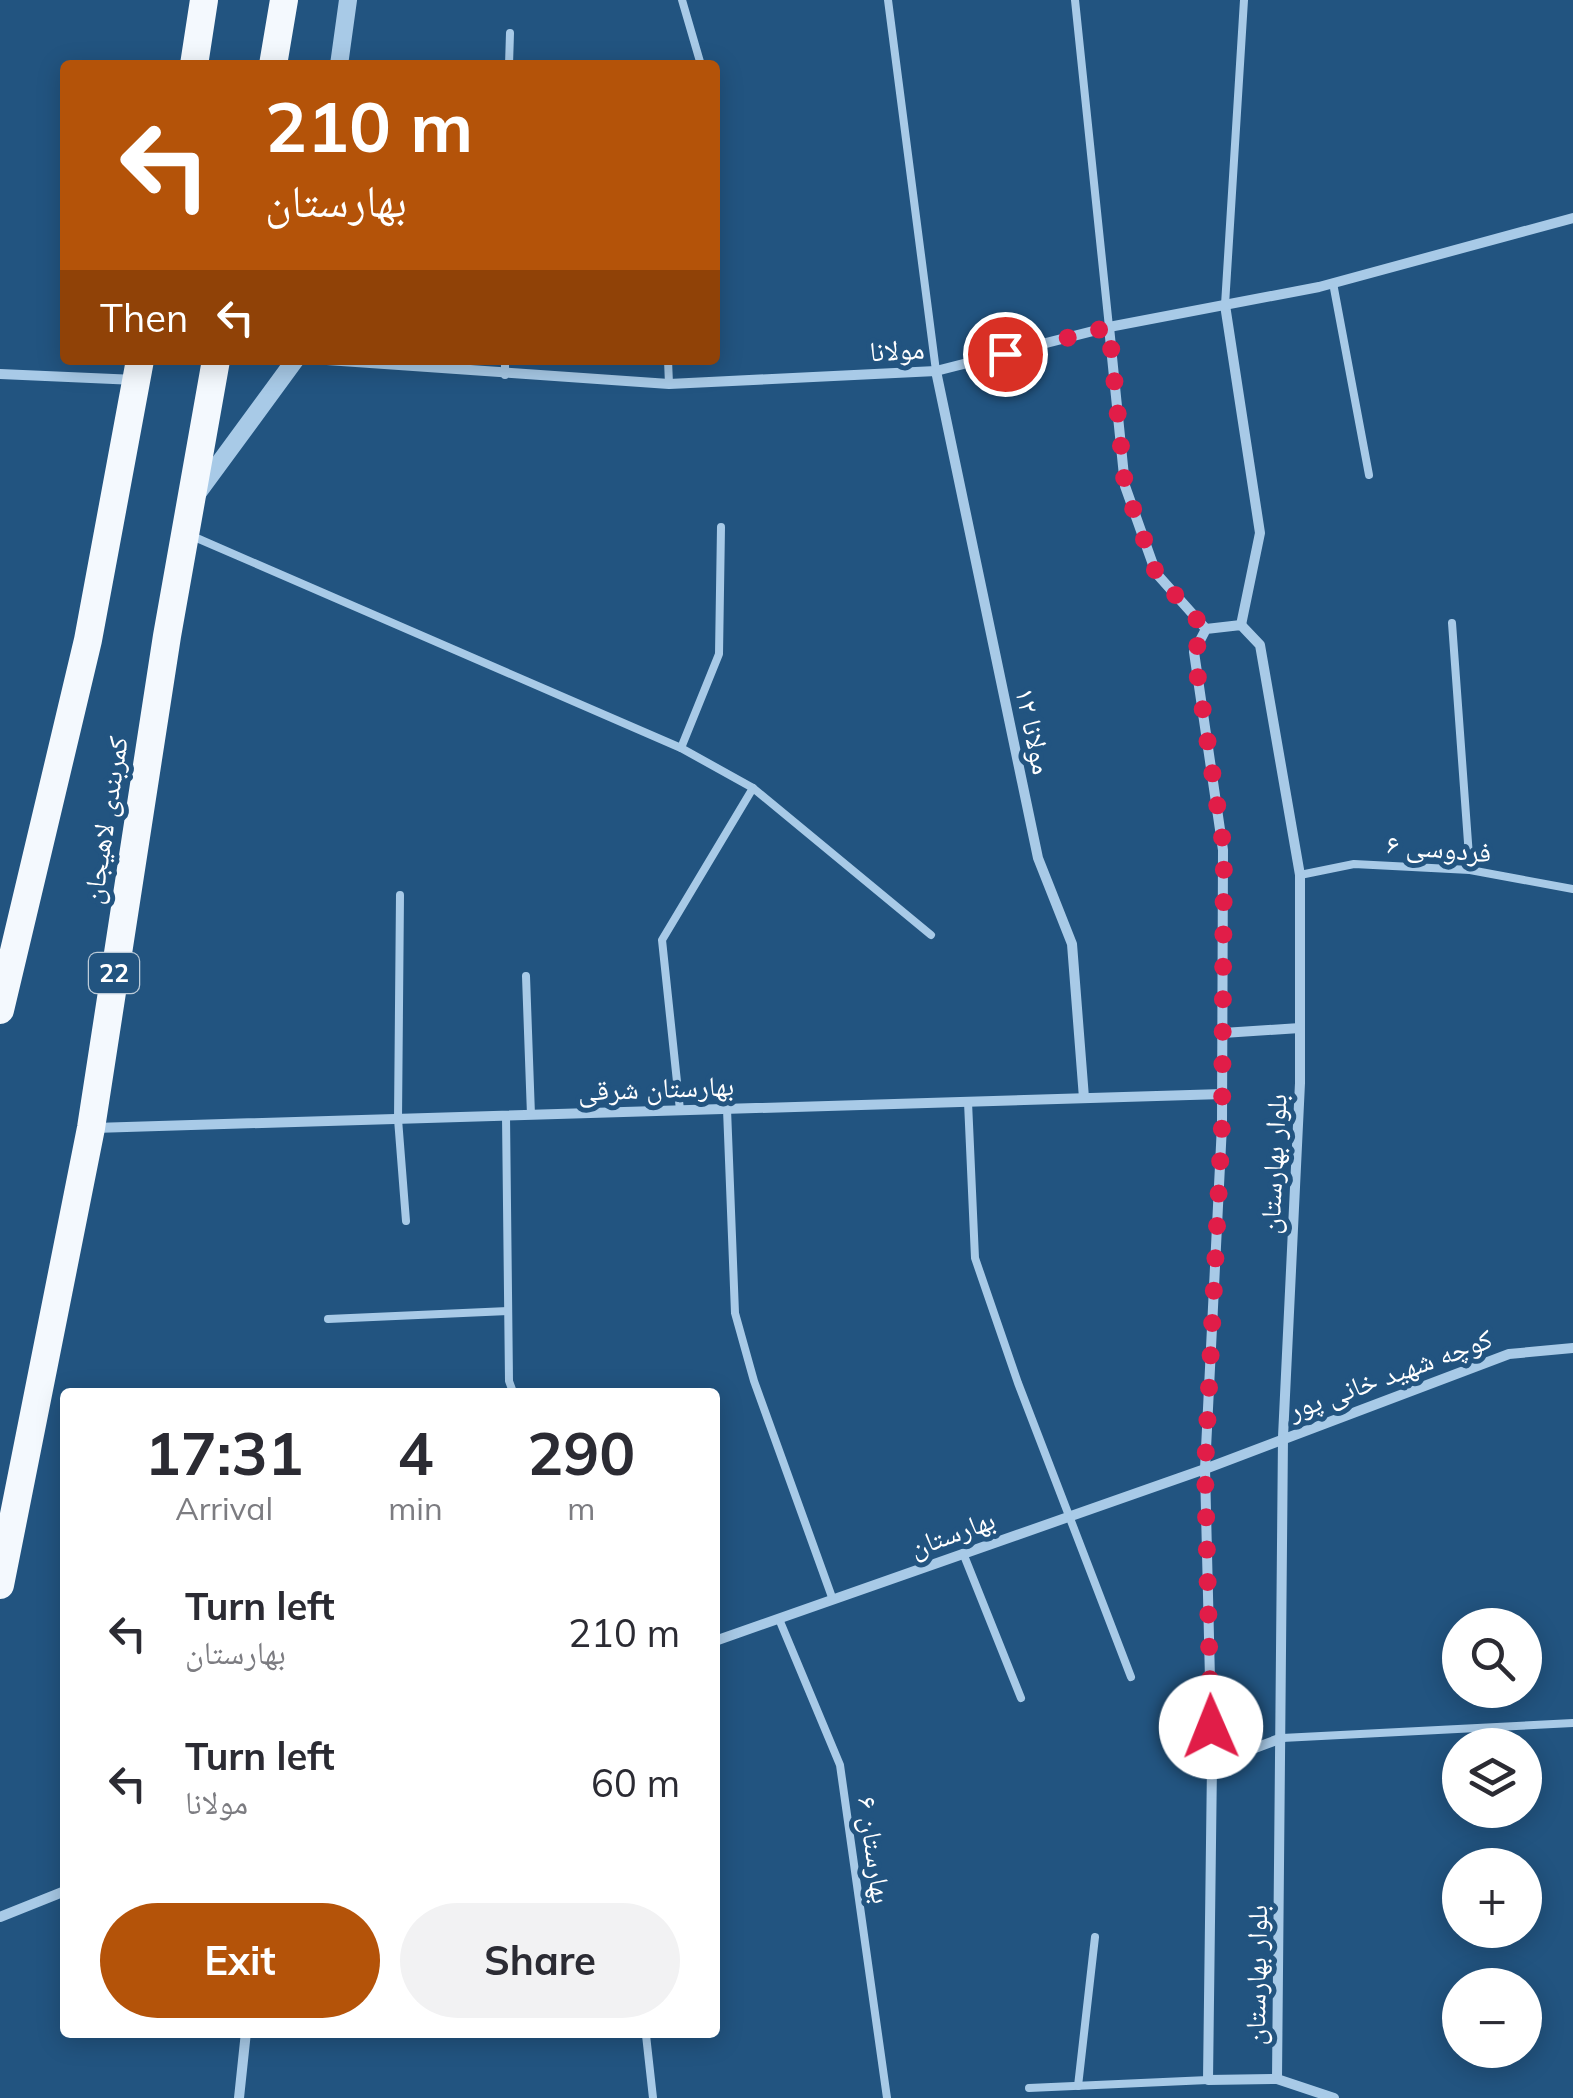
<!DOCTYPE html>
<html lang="en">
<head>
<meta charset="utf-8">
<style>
	body { margin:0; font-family:Mulish,"Noto Naskh Arabic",sans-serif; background:#f2f2f3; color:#2b2b33; height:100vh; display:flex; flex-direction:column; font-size:38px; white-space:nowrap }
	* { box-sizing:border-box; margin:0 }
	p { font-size:32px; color:#7c7c81 }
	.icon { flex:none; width:55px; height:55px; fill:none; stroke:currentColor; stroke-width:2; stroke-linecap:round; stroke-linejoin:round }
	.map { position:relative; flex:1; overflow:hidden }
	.sheet { position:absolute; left:60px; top:1388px; width:660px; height:650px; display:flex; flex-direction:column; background:#fff; border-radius:10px; box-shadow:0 5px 25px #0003 }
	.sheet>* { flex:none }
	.hud { position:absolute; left:60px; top:60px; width:660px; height:305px; border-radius:10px; box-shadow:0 5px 25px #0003; background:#b45309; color:#fff; overflow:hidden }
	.tools { position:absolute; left:1442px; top:1608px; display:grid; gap:20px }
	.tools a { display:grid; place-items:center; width:100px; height:100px; border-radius:50%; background:#fff; box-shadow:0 5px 25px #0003; font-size:50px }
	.pin { position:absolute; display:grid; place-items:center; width:85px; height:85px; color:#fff; margin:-42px; border:5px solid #fff; border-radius:50%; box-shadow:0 2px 10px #0007 }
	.me { position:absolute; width:110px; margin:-55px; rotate:359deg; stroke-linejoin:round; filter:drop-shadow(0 0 8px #0008) }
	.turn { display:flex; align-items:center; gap:35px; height:210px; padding:0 40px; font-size:45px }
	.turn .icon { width:130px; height:130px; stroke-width:2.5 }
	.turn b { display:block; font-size:70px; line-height:85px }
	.then { display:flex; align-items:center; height:95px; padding:0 40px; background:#0003; gap:20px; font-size:38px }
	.eta { display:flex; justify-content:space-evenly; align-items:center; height:170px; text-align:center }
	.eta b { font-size:60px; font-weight:700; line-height:70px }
	.primary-button { display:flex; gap:20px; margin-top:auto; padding:20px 40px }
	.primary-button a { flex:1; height:115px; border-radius:60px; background:#b45309; color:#fff; font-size:40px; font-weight:700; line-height:115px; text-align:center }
	.primary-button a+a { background:#f2f2f3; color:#2b2b33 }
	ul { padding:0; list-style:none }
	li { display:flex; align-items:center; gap:30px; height:150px; padding:0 40px }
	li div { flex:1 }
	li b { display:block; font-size:38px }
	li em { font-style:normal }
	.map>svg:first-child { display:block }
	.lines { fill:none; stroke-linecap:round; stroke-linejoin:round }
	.service { stroke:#a8cae7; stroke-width:8 }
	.minor { stroke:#a8cae7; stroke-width:10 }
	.tertiary { stroke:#a8cae7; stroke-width:18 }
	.trunk { stroke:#f4f9fe; stroke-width:28 }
	.route { stroke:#e11d48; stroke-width:18; stroke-dasharray:0 32.4 }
	.labels { text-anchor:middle; stroke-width:10; stroke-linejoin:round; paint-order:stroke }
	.shield { fill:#225480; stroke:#bdccd9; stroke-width:2.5 }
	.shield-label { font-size:25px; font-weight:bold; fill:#fff }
	.street-label { font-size:28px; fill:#fff; stroke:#225480 }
</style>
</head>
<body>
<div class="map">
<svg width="1573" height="2098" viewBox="0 0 1573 2098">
	<rect width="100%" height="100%" fill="#225480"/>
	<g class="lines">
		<!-- service -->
		<g class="service">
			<path d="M682 0 701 65"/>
			<path d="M888 0 936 371"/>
			<path d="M1075 0 1109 327"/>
			<path d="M509 65 510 33"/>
			<path d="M1333 283 1369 475"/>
			<path d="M1225 305 1244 0"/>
			<path d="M668 360 669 384"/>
			<path d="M505 375V360"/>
			<path d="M192 536 681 748 753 788 931 935"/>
			<path d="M1452 623 1470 870"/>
			<path d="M681 748 719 654 721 527"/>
			<path d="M1300 875 1354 864 1470 870 1573 889"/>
			<path d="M400 895 398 1119 406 1221"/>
			<path d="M526 976 531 1115"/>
			<path d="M968 1102 975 1258 1018 1383 1131 1677"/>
			<path d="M727 1109 735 1313 754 1381 833 1600"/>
			<path d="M680 1110 662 940 753 788"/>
			<path d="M506 1116 509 1381 513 1392"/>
			<path d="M328 1319 508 1311"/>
			<path d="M963 1553 1021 1698"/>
			<path d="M779 1619 840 1765 887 2098"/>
			<path d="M1282 1738 1573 1723"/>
			<path d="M646 2035 653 2098"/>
			<path d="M1078 2086 1095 1937"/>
			<path d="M1029 2088 1208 2080"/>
		</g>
		<!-- minor -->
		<g class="minor">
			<path d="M1225 305 1260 533 1241 625"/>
			<path d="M1109 327 1125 486 1156 573 1206 629"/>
			<path d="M327 360 669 384 936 371 1109 327 1319 287 1573 218"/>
			<path d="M936 371 1038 858 1072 944 1084 1098"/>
			<path d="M0 374 136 380"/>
			<path d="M1241 625 1260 645 1300 875V1083L1283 1437 1277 2079 1208 2080 1212 1764 1205 1469 1222 1125 1223 850 1194 652 1206 629Z"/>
			<path d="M1223 1033 1300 1028"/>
			<path d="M94 1128 1223 1094"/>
			<path d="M715 1641 1205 1469 1509 1354 1573 1348"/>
			<path d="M1212 1764 1282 1738"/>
			<path d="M0 1917 65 1891"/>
			<path d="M1277 2079 1334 2098"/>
			<path d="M239 2098 246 2032"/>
		</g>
		<!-- tertiary -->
		<g class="tertiary">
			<path d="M339 65 348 0"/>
			<path d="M196 495 295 360"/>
		</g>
		<!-- trunk -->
		<g class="trunk">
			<path d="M194 65 204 0"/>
			<path d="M273 65 284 0"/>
			<path d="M0 1010 88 640 140 360"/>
			<path d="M0 1585 91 1128 167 636 216 360"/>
		</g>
	</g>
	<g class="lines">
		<!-- route -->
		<path class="route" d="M1005 354 1109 327 1125 486 1156 573 1206 630 1194 652 1224 850 1222 1125 1205 1469 1211 1727"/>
	</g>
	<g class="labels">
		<!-- shield labels -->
		<rect class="shield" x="89" y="953" width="50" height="40" rx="8"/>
		<g class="shield-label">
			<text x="114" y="982">22</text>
		</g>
		<!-- street labels -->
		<g class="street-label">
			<text transform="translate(897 350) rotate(-3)" y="10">مولانا</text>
			<text transform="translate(1034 731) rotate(78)" y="10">مولانا ۱۲</text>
			<text transform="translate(105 820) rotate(-81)" y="10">کمربندی لاهیجان</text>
			<text transform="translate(1439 848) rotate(5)" y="10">فردوسی ۶</text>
			<text transform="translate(656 1088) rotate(-2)" y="10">بهارستان شرقی</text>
			<text transform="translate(1273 1164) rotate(-87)" y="10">بلوار بهارستان</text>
			<text transform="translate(1390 1374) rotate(-20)" y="10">کوچه شهید خانی پور</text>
			<text transform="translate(952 1533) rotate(-20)" y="10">بهارستان</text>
			<text transform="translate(875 1850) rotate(82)" y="10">بهارستان ۶</text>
			<text transform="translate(1256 1975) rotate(-89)" y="10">بلوار بهارستان</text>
		</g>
	</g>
</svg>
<div class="tools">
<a><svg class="icon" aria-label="search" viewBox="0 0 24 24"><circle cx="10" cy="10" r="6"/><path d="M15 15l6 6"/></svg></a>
<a><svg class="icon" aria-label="layers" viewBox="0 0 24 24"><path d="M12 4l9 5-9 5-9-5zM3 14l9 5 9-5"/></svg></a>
<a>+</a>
<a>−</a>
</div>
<div class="pin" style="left:1005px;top:354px;background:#d93025"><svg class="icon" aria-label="arrive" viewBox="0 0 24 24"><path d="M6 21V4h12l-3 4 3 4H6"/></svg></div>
<svg class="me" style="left:1211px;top:1727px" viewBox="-20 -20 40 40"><circle r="19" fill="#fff"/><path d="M0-13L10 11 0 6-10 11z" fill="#e11d48"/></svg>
<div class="hud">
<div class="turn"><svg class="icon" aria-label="left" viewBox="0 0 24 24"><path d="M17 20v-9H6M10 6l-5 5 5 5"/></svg><div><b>210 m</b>بهارستان</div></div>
<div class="then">Then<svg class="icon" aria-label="left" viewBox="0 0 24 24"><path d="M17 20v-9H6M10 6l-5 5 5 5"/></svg></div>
</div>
<section class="sheet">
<div class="eta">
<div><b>17:31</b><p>Arrival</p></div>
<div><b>4</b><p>min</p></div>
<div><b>290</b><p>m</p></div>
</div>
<ul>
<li><svg class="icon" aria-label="left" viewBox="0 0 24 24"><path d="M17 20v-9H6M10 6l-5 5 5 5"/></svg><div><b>Turn left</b><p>بهارستان</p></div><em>210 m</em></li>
<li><svg class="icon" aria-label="left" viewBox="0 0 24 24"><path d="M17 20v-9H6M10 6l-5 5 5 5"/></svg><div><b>Turn left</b><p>مولانا</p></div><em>60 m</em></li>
</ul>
<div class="primary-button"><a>Exit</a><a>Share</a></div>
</section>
</div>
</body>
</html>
